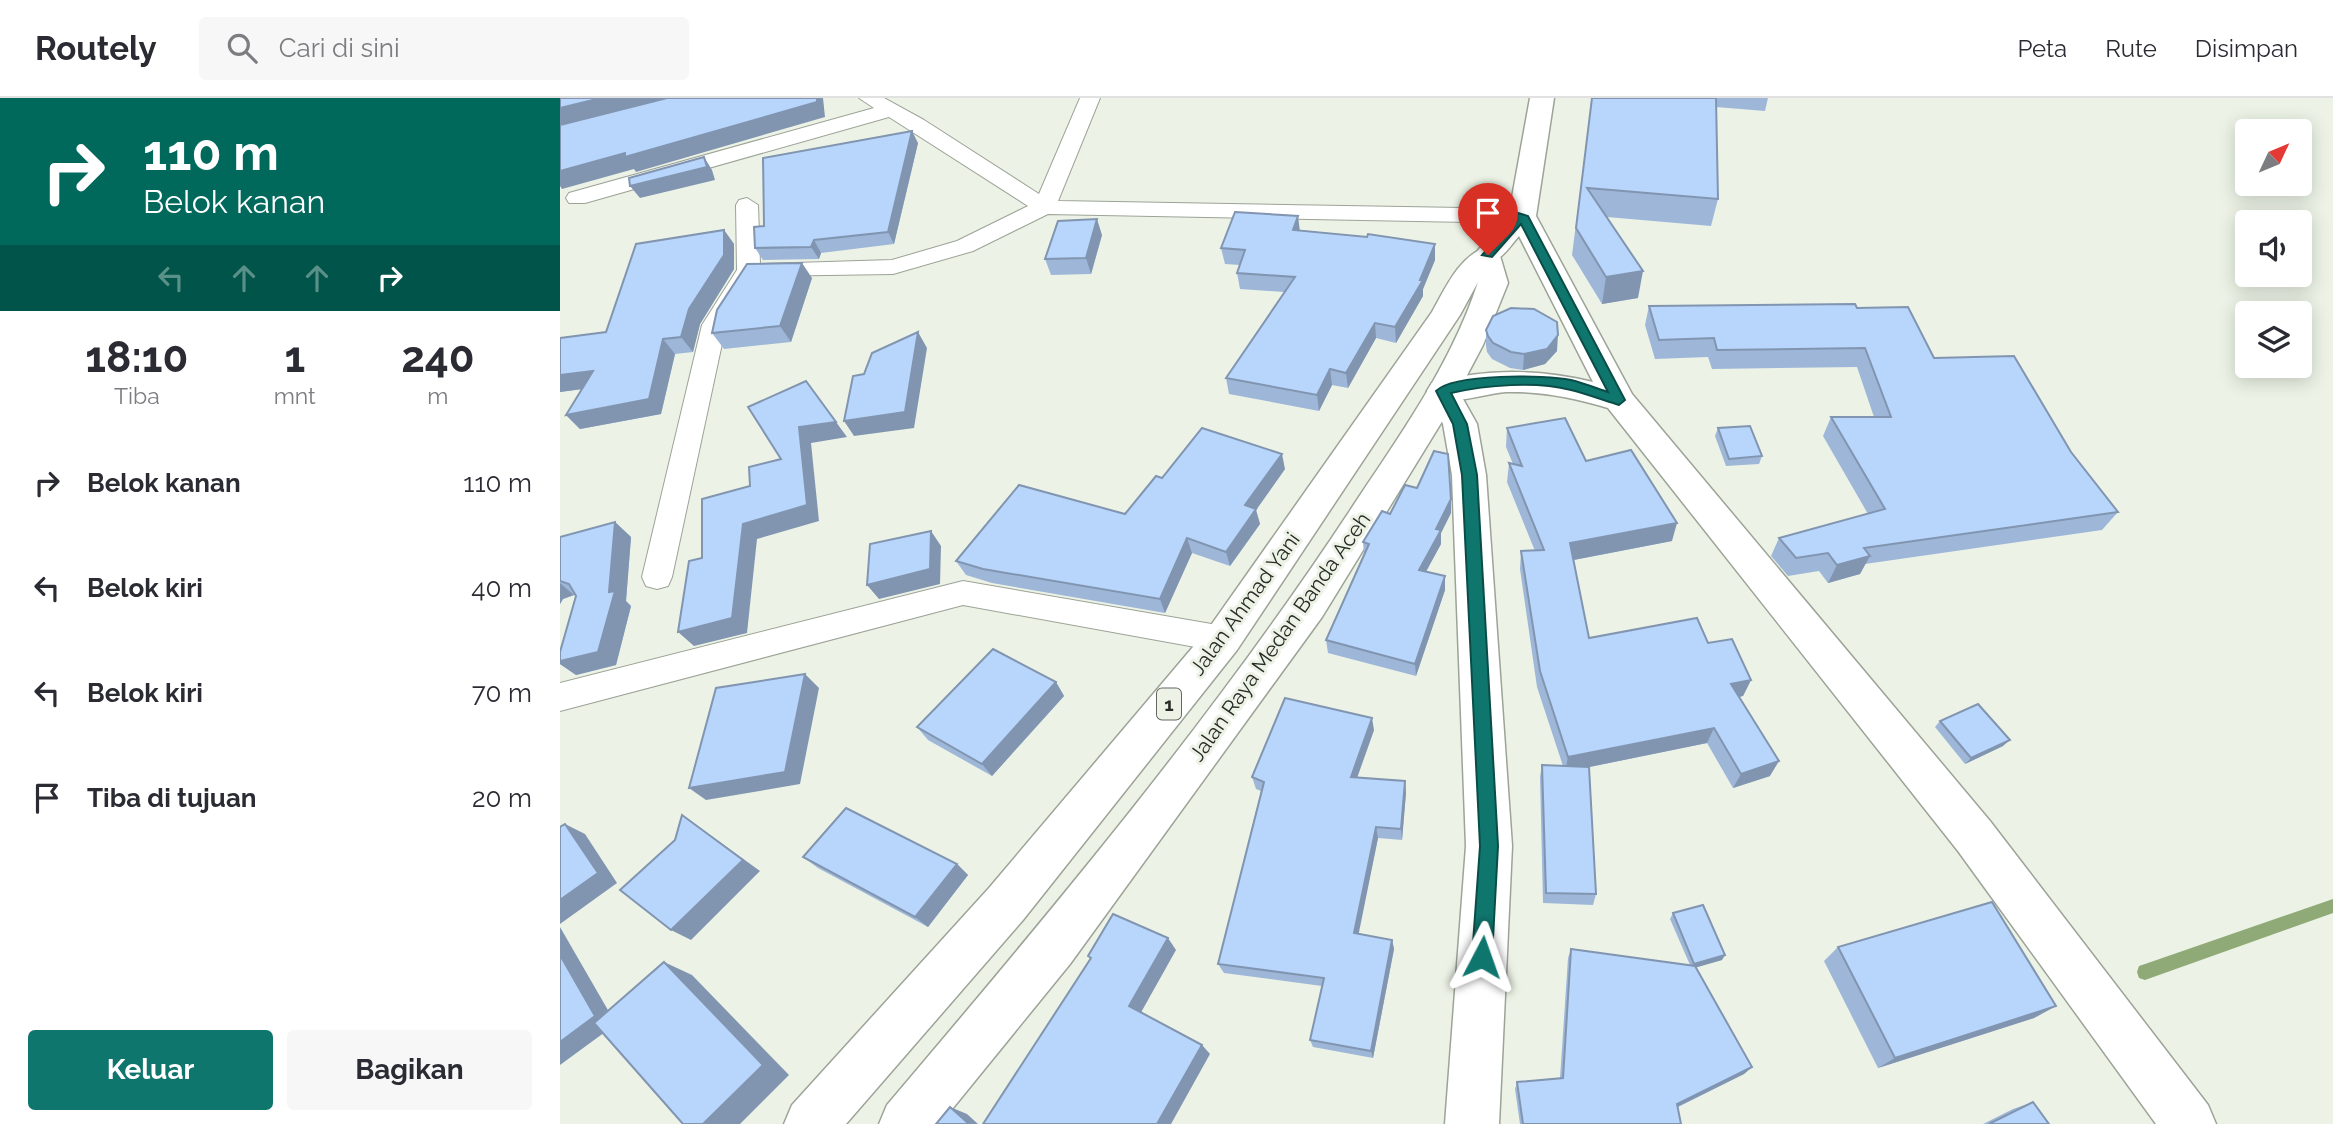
<!DOCTYPE html>
<html lang="id">
<head>
<meta charset="utf-8">
<style>
	body { margin:0; font-family:Raleway,sans-serif; background:#f7f7f7; color:#2b2b33; height:100vh; display:flex; flex-direction:column; font-size:26px; white-space:nowrap }
	* { box-sizing:border-box; margin:0 }
	p { font-size:23px; color:#7c7c81 }
	.icon { flex:none; width:38px; height:38px; fill:none; stroke:currentColor; stroke-width:2; stroke-linecap:round; stroke-linejoin:round }
	.map { position:relative; flex:1; overflow:hidden }
	.panel { display:flex; flex-direction:column; background:#fff; width:560px }
	.panel>* { flex:none }
	.top-card { background:#00695c; color:#fff; overflow:hidden }
	.needle { width:46px; rotate:46deg }
	.controls { position:absolute; left:1675px; top:21px; display:grid; gap:14px }
	.controls a { display:grid; place-items:center; width:77px; height:77px; border-radius:7px; background:#fff; box-shadow:0 4px 18px #0003; font-size:35px }
	.pin { position:absolute; display:grid; place-items:center; width:60px; height:60px; color:#fff; margin:-72px -30px; border-radius:50% 50% 50% 0; rotate:-45deg; box-shadow:0 0 7px #0007 }
	.pin .icon { rotate:45deg }
	.me { position:absolute; width:77px; margin:-38px; rotate:4deg; stroke-linejoin:round; filter:drop-shadow(0 0 5px #0008) }
	.turn { display:flex; align-items:center; gap:24px; height:147px; padding:0 28px; font-size:32px }
	.turn .icon { width:91px; height:91px; stroke-width:2.5 }
	.turn b { display:block; font-size:49px; line-height:60px }
	.lanes { display:flex; align-items:center; height:66px; padding:0 28px; background:#0003; justify-content:center; gap:35px; direction:ltr }
	.lanes .off { opacity:.35 }
	.eta { display:flex; justify-content:space-evenly; align-items:center; height:119px; text-align:center }
	.eta b { font-size:42px; font-weight:700; line-height:49px }
	.action { display:flex; gap:14px; margin-top:auto; padding:14px 28px }
	.action a { flex:1; height:80px; border-radius:7px; background:#0f766e; color:#fff; font-size:28px; font-weight:700; line-height:80px; text-align:center }
	.action a+a { background:#f7f7f7; color:#2b2b33 }
	ul { padding:0; list-style:none }
	li { display:flex; align-items:center; gap:21px; height:105px; padding:0 28px }
	li div { flex:1 }
	li b { display:block; font-size:26px }
	li em { font-style:normal }
	header { display:flex; align-items:center; gap:42px; box-sizing:border-box; height:98px; padding:0 35px; background:#fff; border-bottom:2px solid #e1e1e2 }
	header strong { font-size:33px }
	nav { display:flex; gap:38px; margin-inline-start:auto; font-size:24px }
	.search { width:490px; height:63px; background:#f7f7f7; display:flex; align-items:center; gap:18px; box-sizing:border-box; padding:0 24px; border-radius:7px; color:#7c7c81; font-size:26px }
	main { display:flex; flex:1; min-height:0 }
	.map>svg:first-child { display:block }
	.lines { fill:none; stroke-linecap:round; stroke-linejoin:round }
	.stream { fill:#8faa76; fill-rule:evenodd }
	.minor-casing { stroke:#9ca397; stroke-width:2 }
	.secondary-casing { stroke:#9ca397; stroke-width:3 }
	.primary-casing { stroke:#9ca397; stroke-width:3 }
	.trunk-casing { stroke:#9ca397; stroke-width:3 }
	.minor { fill:#fff; fill-rule:evenodd }
	.secondary { fill:#fff; fill-rule:evenodd }
	.primary { fill:#fff; fill-rule:evenodd }
	.trunk { fill:#fff; fill-rule:evenodd }
	.wall { fill:#9eb7d9 }
	.shaded-wall { fill:#8195b0 }
	.building { fill:#b8d5fc; stroke:#8195b0; stroke-width:2 }
	.route { fill:#0f766e; stroke:#0a4d48; stroke-width:2 }
	.labels { text-anchor:middle; stroke-width:6; stroke-linejoin:round; paint-order:stroke }
	.shield { fill:#ecf3e6; stroke:#646760; stroke-width:2 }
	.shield-label { font-size:19px; font-weight:bold; fill:#292b27 }
	.street-label { font-size:21px; fill:#292b27; stroke:#ecf3e6 }
</style>
</head>
<body>
<header>
<strong>Routely</strong>
<div class="search"><svg class="icon" aria-label="search" viewBox="0 0 24 24"><circle cx="10" cy="10" r="6"/><path d="M15 15l6 6"/></svg>Cari di sini</div>
<nav><a>Peta</a><a>Rute</a><a>Disimpan</a></nav>
</header>
<main>
<section class="panel">
<div class="top-card">
<div class="turn"><svg class="icon" aria-label="right" viewBox="0 0 24 24"><path d="M7 20v-9h11M14 6l5 5-5 5"/></svg><div><b>110 m</b>Belok kanan</div></div>
<div class="lanes"><svg class="icon off" aria-label="left" viewBox="0 0 24 24"><path d="M17 20v-9H6M10 6l-5 5 5 5"/></svg><svg class="icon off" aria-label="ahead" viewBox="0 0 24 24"><path d="M12 20V5M6 11l6-6 6 6"/></svg><svg class="icon off" aria-label="ahead" viewBox="0 0 24 24"><path d="M12 20V5M6 11l6-6 6 6"/></svg><svg class="icon" aria-label="right" viewBox="0 0 24 24"><path d="M7 20v-9h11M14 6l5 5-5 5"/></svg></div>
</div>
<div class="eta">
<div><b>18:10</b><p>Tiba</p></div>
<div><b>1</b><p>mnt</p></div>
<div><b>240</b><p>m</p></div>
</div>
<ul>
<li><svg class="icon" aria-label="right" viewBox="0 0 24 24"><path d="M7 20v-9h11M14 6l5 5-5 5"/></svg><div><b>Belok kanan</b></div><em>110 m</em></li>
<li><svg class="icon" aria-label="left" viewBox="0 0 24 24"><path d="M17 20v-9H6M10 6l-5 5 5 5"/></svg><div><b>Belok kiri</b></div><em>40 m</em></li>
<li><svg class="icon" aria-label="left" viewBox="0 0 24 24"><path d="M17 20v-9H6M10 6l-5 5 5 5"/></svg><div><b>Belok kiri</b></div><em>70 m</em></li>
<li><svg class="icon" aria-label="arrive" viewBox="0 0 24 24"><path d="M6 21V4h12l-3 4 3 4H6"/></svg><div><b>Tiba di tujuan</b></div><em>20 m</em></li>
</ul>
<div class="action"><a>Keluar</a><a>Bagikan</a></div>
</section>
<div class="map">
<svg width="1773" height="1026" viewBox="0 0 1773 1026">
	<rect width="100%" height="100%" fill="#ecf3e6"/>
	<g class="lines">
		<!-- stream -->
		<path class="stream" d="M1773 801V815L1585 882 1579 880 1577 874 1579 868 1585 866Z"/>
		<!-- minor casing -->
		<g class="minor-casing">
			<g id="minor">
				<path d="M299 0H324L364 22 479 96 520 0H540L498 103 962 111 973 118 962 125 488 116 413 153 333 176 197 178 166 227 112 479 108 488 97 491 86 488 82 479 142 227 177 172 176 107 179 102 187 100 198 107 200 166 332 162 397 143 468 108 329 19 25 105H9L6 100 9 95 314 10Z"/>
				<path d="M403 483 663 528 674 532 679 541 674 550 663 554 403 507 0 613V585Z"/>
			</g>
		</g>
		<!-- secondary casing -->
		<g class="secondary-casing">
			<path id="secondary" d="M883 282 894 285 917 326 926 377 952 748 939 1026H885L906 748 892 377 883 326 867 293 872 285Z"/>
		</g>
		<!-- primary casing -->
		<g class="primary-casing">
			<path id="primary" d="M928 149 938 151 948 185 923 247 886 317 762 519 510 866 380 1026H319L327 1007C489 816 651 623 789 414 837 341 891 268 918 184L900 217 677 552 463 822 286 1026H224L232 1007 429 790 649 530 872 214C885 191 900 156 928 149Z"/>
		</g>
		<!-- trunk casing -->
		<g class="trunk-casing">
			<path id="trunk" d="M970 0H994L976 118 1072 296 1430 723 1648 1007 1656 1026H1596L1398 753 1048 310C1015 300 981 293 946 294 923 296 894 307 872 301L867 293 872 285C926 270 979 271 1033 284L959 138C946 153 939 168 918 163L914 157 949 116Z"/>
		</g>
		<!-- minor -->
		<use href="#minor" class="minor"/>
		<!-- secondary -->
		<use href="#secondary" class="secondary"/>
		<!-- primary -->
		<use href="#primary" class="primary"/>
		<!-- trunk -->
		<use href="#trunk" class="trunk"/>
	</g>
	<!-- wall -->
	<g class="wall">
		<path d="M1032 0H1208L1205 13 1156 9 1158 101 1151 128 1047 119 1078 200 1042 206 1012 157Z"/>
		<path d="M358 45 334 146 261 155 259 161 203 162 195 150 204 128Z"/>
		<path d="M164 132 174 146V171L140 226 133 254 115 256 101 316 20 331 6 317 22 291 0 294V240L46 234Z"/>
		<path d="M740 132 875 146V162L863 191V198L836 245 816 240 788 290 772 287 759 313 669 296 666 280 724 194 680 191 677 175 680 167 665 166 661 150Z"/>
		<path d="M542 137 531 176 491 177 485 161Z"/>
		<path d="M252 180 231 244 164 251 152 235Z"/>
		<path d="M1089 208 1297 210 1374 260 1511 354 1558 414 1542 432 1305 466 1300 476 1268 485 1259 473 1228 478 1211 458 1219 440 1308 416 1263 338 1271 319H1314L1297 269 1152 271 1148 259 1095 261 1085 227Z"/>
		<path d="M926 232 997 253 985 266 963 272 950 270 932 261 927 254 926 248Z"/>
		<path d="M947 330 1026 363 1112 443 1014 462 1029 540 1148 545 1191 582 1183 598 1179 599 1210 678 1173 690 1147 645 1029 669 1036 796 1033 807 983 805 980 679 982 667 1003 668 977 589 960 471 961 453H975L947 384 949 365 953 366 946 349Z"/>
		<path d="M1158 330 1202 358 1199 366 1166 368 1155 338Z"/>
		<path d="M725 371 696 412 700 426 670 468 632 455 605 515 432 485 406 477 396 463 565 416 602 380Z"/>
		<path d="M857 390 891 415 881 435V446L866 474 885 492 856 578 768 555 766 542 804 457 803 444Z"/>
		<path d="M55 424 71 439 66 503 71 508 56 567 16 577 0 566V554L16 498 14 497 3 501 0 506V439Z"/>
		<path d="M496 584 504 598 432 678 368 642 357 629Z"/>
		<path d="M1380 623 1443 648 1405 666 1375 629Z"/>
		<path d="M814 632 797 680 845 683 846 695 842 742 818 740 798 835 832 842 834 851 813 960 753 949 750 942 762 888 664 875 658 866 701 693 696 691 692 679Z"/>
		<path d="M243 759 397 766 408 777 368 829 258 770Z"/>
		<path d="M1113 815 1162 862 1136 869 1192 969 1184 976 1118 1009 1121 1026H960L955 991 957 984 1000 980 1008 860 1011 851 1130 867 1110 821Z"/>
		<path d="M1278 849 1496 908 1474 920 1318 970 1264 863Z"/>
		<path d="M1473 1004 1489 1026H1423L1453 1011Z"/>
	</g>
	<!-- shaded-wall -->
	<g class="shaded-wall">
		<path d="M41 0H109L0 28V10Z"/>
		<path d="M257 0H263L265 19 76 74 74 71 2 91 0 88V73Z"/>
		<path d="M352 33 358 45 334 146 328 134Z"/>
		<path d="M144 59 152 72 155 82 80 100 70 88Z"/>
		<path d="M738 118 740 134 733 132Z"/>
		<path d="M537 121 542 137 531 176 526 160Z"/>
		<path d="M164 132 174 146V171L140 226 133 254 121 239 129 211Z"/>
		<path d="M254 142 261 155 259 161 251 149Z"/>
		<path d="M875 146V162L863 191V198L836 245 835 229 860 182Z"/>
		<path d="M242 165 252 180 231 244 220 228Z"/>
		<path d="M1083 173 1078 200 1042 206 1046 179Z"/>
		<path d="M815 225 816 240 788 290 786 275Z"/>
		<path d="M358 234 367 250 354 330 294 338 284 323Z"/>
		<path d="M998 237 997 253 985 266 963 272 964 256Z"/>
		<path d="M103 241 115 256 101 316 20 331 6 317Z"/>
		<path d="M770 271 772 287 759 313 757 297Z"/>
		<path d="M33 273 46 288 0 294V277Z"/>
		<path d="M276 324 287 339 251 345 259 423 197 441 187 535 134 548 118 534 239 329Z"/>
		<path d="M722 356 725 371 696 412 700 426 670 468 666 454 685 407Z"/>
		<path d="M891 401V415L881 435V446L859 486V472L876 431Z"/>
		<path d="M55 424 71 439 66 503 71 508 56 567 16 577 0 566V563L49 494Z"/>
		<path d="M1117 425 1112 443 1008 463 1010 445Z"/>
		<path d="M371 433 381 448 380 486 319 501 307 487Z"/>
		<path d="M627 440 632 455 605 515 600 501Z"/>
		<path d="M1310 458 1300 476 1268 485 1277 467Z"/>
		<path d="M885 478V492L856 578 855 566Z"/>
		<path d="M0 485 14 497 3 501 0 506Z"/>
		<path d="M245 576 259 590 240 686 146 702 129 690Z"/>
		<path d="M1191 582 1183 598 1163 602 1171 586Z"/>
		<path d="M496 584 504 598 432 678 422 666Z"/>
		<path d="M812 620 814 632 793 691 791 679Z"/>
		<path d="M1154 630 1147 645 1005 674 1008 659Z"/>
		<path d="M1450 642 1443 648 1405 666 1411 660Z"/>
		<path d="M1219 663 1210 678 1173 690 1181 676Z"/>
		<path d="M845 683 846 695 842 742 841 731Z"/>
		<path d="M122 717 139 729 200 773 131 842 111 832Z"/>
		<path d="M5 726 25 736 57 785 0 826V802Z"/>
		<path d="M816 729 818 740 797 844 794 835Z"/>
		<path d="M397 766 408 777 368 829 355 819Z"/>
		<path d="M0 829 56 926 0 967Z"/>
		<path d="M608 840 616 852 579 918 569 908Z"/>
		<path d="M832 842 834 851 813 960 811 953Z"/>
		<path d="M1165 857 1162 862 1131 871 1134 866Z"/>
		<path d="M104 864 132 877 229 977 180 1026H143Z"/>
		<path d="M1496 908 1474 920 1318 970 1335 960Z"/>
		<path d="M642 947 650 956 611 1026H597Z"/>
		<path d="M1192 969 1184 976 1111 1012 1117 1006Z"/>
		<path d="M390 1009 407 1016 418 1026H409Z"/>
	</g>
	<!-- building -->
	<g class="building">
		<path d="M0 0H41L0 10Z"/>
		<path d="M107 0H257V4L65 59V55L0 73V27Z"/>
		<path d="M1032 0H1156L1158 101 1027 90 1083 173 1046 179 1016 130Z"/>
		<path d="M352 33 328 134 254 142 251 149 195 150 194 129 204 128 203 60Z"/>
		<path d="M144 59 147 69 70 88 69 80Z"/>
		<path d="M675 114 738 118 733 132 807 139 808 136 875 146 860 182H863L835 229 815 225 786 275 770 271 757 297 666 280 735 179 677 175 685 152 661 150Z"/>
		<path d="M537 121 526 160 485 161 498 123Z"/>
		<path d="M164 132V157L129 211 121 239 103 241 89 301 6 317 33 273 0 277V240L46 234 76 146Z"/>
		<path d="M242 165 220 228 152 235 157 212 187 166Z"/>
		<path d="M1295 206 1297 210 1348 209 1374 260 1454 258 1511 354 1558 414 1304 450 1310 458 1277 467 1268 455 1236 460 1219 440 1325 411 1271 319H1331L1305 250 1157 252 1154 240 1099 242 1089 208Z"/>
		<path d="M951 210 974 211 997 224 998 237 987 251 964 256 951 254 933 245 928 238 926 232 933 218Z"/>
		<path d="M358 234 345 314 284 323 293 278 304 276 312 255Z"/>
		<path d="M246 283 276 324 239 329 247 407 183 426 172 520 118 534 129 463 142 460V401L190 388 189 369 221 361 188 309Z"/>
		<path d="M1005 320 1026 363 1071 352 1117 425 1010 445 1029 540 1137 520 1148 545 1172 541 1191 582 1171 586 1219 663 1181 676 1154 630 1008 659 980 573 961 453 984 452 949 365 962 368 947 330Z"/>
		<path d="M1190 328 1202 358 1169 361 1158 330Z"/>
		<path d="M642 330 722 356 685 407 696 411 666 454 627 440 600 501 423 471 396 463 459 387 565 416 596 378 602 380Z"/>
		<path d="M874 353 888 356 891 401 876 431 881 432 859 472 885 478 855 566 766 542 809 446 803 444 822 413 830 416 845 387 857 390Z"/>
		<path d="M55 424 49 494 55 493 38 554 0 563V554L16 498 9 486 0 483V439Z"/>
		<path d="M371 433 370 471 307 487 310 446Z"/>
		<path d="M433 551 496 584 422 666 357 629Z"/>
		<path d="M245 576 225 674 129 690 156 590Z"/>
		<path d="M725 600 812 620 791 679 845 683 841 731 816 729 794 835 832 842 811 953 750 942 764 880 658 866 704 684 692 679Z"/>
		<path d="M1418 606 1450 642 1411 660 1380 623Z"/>
		<path d="M982 667 1029 669 1036 796 986 795Z"/>
		<path d="M286 710 397 766 355 819 243 759Z"/>
		<path d="M122 717 183 762 111 832 60 792 115 742Z"/>
		<path d="M5 726 38 775 0 802V729Z"/>
		<path d="M1432 804 1496 908 1335 960 1278 849Z"/>
		<path d="M1143 807 1165 857 1134 866 1113 815Z"/>
		<path d="M553 816 608 840 569 908 642 947 597 1026H423L531 860 528 858Z"/>
		<path d="M1011 851 1135 868 1192 969 1117 1006 1121 1026H963L957 984 1003 980Z"/>
		<path d="M0 857 35 918 0 944Z"/>
		<path d="M104 864 203 967 143 1026H123L34 925Z"/>
		<path d="M1473 1004 1489 1026H1429Z"/>
		<path d="M390 1009 409 1026H376Z"/>
	</g>
	<!-- route -->
	<path class="route" d="M958 115 968 118 1065 302 1059 307C1043 302 1027 296 1011 292 975 283 927 287 891 295L907 326 917 377 938 748 932 859 929 866 922 869 915 866 912 859 920 748 902 377 893 326 876 293C894 275 985 277 1011 282 1023 285 1036 290 1048 294L961 126 932 159 922 157Z"/>
	<g class="labels">
		<!-- shield labels -->
		<rect class="shield" x="597" y="590.5" width="24" height="31" rx="5"/>
		<g class="shield-label">
			<text x="609" y="613">1</text>
		</g>
		<!-- street labels -->
		<g class="street-label">
			<text transform="translate(685 506) rotate(-54)" y="7">Jalan Ahmad Yani</text>
			<text transform="translate(720 539) rotate(-55)" y="7">Jalan Raya Medan Banda Aceh</text>
		</g>
	</g>
</svg>
<div class="controls">
<a><svg class="needle" viewBox="-14 -14 28 28"><path d="M0-13l5 13h-10z" fill="#e53935"/><path d="M0 13l5-13h-10z" fill="#7c7c81"/></svg></a>
<a><svg class="icon" aria-label="sound" viewBox="0 0 24 24"><path d="M4 9h4l5-4v14l-5-4H4zM17 9q2 3 0 6"/></svg></a>
<a><svg class="icon" aria-label="layers" viewBox="0 0 24 24"><path d="M12 4l9 5-9 5-9-5zM3 14l9 5 9-5"/></svg></a>
</div>
<div class="pin" style="left:928px;top:157px;background:#d93025"><svg class="icon" aria-label="arrive" viewBox="0 0 24 24"><path d="M6 21V4h12l-3 4 3 4H6"/></svg></div>
<svg class="me" style="left:922px;top:859px" viewBox="-20 -20 40 40"><path d="M0-17L14 15 0 8-14 15z" fill="#0f766e" stroke="#fff" stroke-width="4"/></svg>
</div>
</main>
</body>
</html>
